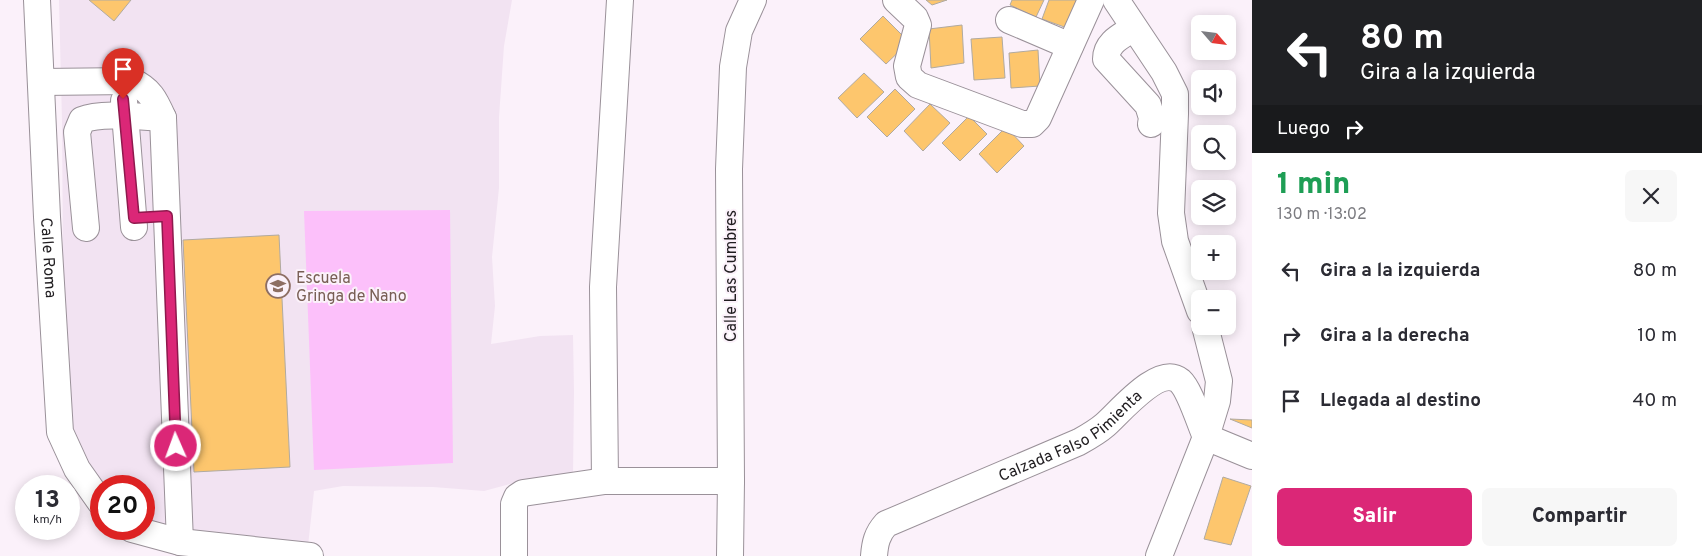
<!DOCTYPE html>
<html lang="es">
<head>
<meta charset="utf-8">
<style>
	body { margin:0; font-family:Overpass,sans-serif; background:#f7f7f7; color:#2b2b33; height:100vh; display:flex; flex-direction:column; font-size:19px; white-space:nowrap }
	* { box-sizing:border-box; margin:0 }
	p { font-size:16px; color:#7c7c81 }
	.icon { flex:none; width:28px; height:28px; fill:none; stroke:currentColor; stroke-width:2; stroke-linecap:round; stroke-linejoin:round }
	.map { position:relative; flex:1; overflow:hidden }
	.drawer { display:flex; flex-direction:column; background:#fff; width:450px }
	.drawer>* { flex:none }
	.top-card { background:#202124; color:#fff; overflow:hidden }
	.needle { width:32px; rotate:118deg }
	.fabs { position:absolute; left:1191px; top:15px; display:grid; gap:10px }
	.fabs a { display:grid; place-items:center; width:45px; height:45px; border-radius:8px; background:#fff; box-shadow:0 2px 12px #0003; font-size:25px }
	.speed { position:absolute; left:15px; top:475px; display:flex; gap:10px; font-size:25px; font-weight:700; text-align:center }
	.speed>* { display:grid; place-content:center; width:65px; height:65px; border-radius:50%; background:#fff; box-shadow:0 2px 12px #0003; line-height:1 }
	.speed small { font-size:12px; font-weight:400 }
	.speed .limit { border:8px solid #d22; background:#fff; color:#111 }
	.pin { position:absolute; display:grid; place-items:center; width:42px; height:42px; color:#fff; margin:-51px -21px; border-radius:50% 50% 50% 0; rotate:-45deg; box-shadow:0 0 5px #0007 }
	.pin .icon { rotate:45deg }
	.me { position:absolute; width:55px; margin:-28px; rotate:358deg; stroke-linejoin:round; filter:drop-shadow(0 0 4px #0008) }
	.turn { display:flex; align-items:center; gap:18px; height:105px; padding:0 25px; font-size:22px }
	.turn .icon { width:65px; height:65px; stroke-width:2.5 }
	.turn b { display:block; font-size:35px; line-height:42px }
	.then { display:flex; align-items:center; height:48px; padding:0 25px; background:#0003; gap:10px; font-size:19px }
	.round { display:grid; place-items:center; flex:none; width:52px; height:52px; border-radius:8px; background:#f7f7f7 }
	.overview { display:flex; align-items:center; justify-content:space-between; height:85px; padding:0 25px }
	h1 { font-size:30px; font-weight:800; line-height:38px; color:#1e9e55 }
	.button { display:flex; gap:10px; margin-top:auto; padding:10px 25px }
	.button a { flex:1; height:58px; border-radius:8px; background:#db2777; color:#fff; font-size:20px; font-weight:800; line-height:58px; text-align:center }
	.button a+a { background:#f7f7f7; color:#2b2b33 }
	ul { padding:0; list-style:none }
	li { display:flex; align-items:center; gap:15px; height:65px; padding:0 25px }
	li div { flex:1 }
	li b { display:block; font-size:19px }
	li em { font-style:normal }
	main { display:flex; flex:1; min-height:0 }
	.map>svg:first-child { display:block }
	.built { fill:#f2e3f2 }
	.green { fill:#fcc0fa }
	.building { fill:#fdc66d; stroke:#b0aaa1 }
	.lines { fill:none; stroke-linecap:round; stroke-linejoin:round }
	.minor-casing { stroke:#9a9199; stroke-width:28 }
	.minor { stroke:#fff; stroke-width:26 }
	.route-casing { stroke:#8e194d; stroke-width:12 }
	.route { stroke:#db2777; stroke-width:9 }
	.labels { text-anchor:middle; stroke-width:4; stroke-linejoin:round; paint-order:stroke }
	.street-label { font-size:16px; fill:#201d20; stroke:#fbf1fa }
	.education-label { font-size:16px; fill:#785e54; stroke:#fbf1fa; text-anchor:start }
</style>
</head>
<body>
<main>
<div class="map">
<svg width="1252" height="556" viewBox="0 0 1252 556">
	<rect width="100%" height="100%" fill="#fbf1fa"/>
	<!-- built -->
	<path class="built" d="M59 0H512L504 46 499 117V188L492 257 495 306 491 344 540 336 573 335 574 392 573 476 525 480 484 491 433 487 343 486 314 491 307 555 144 529V486H101L60 432 63 266 62 121Z"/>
	<!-- green -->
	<path class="green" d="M450 210 453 463 314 470 304 211Z"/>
	<!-- building -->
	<g class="building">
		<path d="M89 0H131L114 21Z"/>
		<path d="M926 0H947L932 5Z"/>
		<path d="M1012 0H1044L1036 17 1010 5Z"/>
		<path d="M1049 0H1080L1070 29 1042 19Z"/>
		<path d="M883 16 909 42 886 64 860 39Z"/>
		<path d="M962 25 964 63 931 68 929 29Z"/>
		<path d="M1002 37 1005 78 974 80 971 39Z"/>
		<path d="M1038 50 1040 86 1011 88 1009 53Z"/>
		<path d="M864 73 884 92 857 118 838 98Z"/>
		<path d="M895 89 915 109 887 137 867 117Z"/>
		<path d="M930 104 950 123 923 151 904 131Z"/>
		<path d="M969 116 987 134 960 161 942 143Z"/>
		<path d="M1006 127 1024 146 997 173 979 154Z"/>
		<path d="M279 235 290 467 194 472 183 240Z"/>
		<path d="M1230 419 1252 420V428Z"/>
		<path d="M1223 477 1251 486 1231 545 1204 539Z"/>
	</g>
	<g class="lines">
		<!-- minor casing -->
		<g class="minor-casing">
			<g id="minor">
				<path id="s1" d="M37 0 47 217 60 432 77 469 101 503"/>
				<path d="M896 0 915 18 918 25 907 66 909 77 918 85 1022 124H1032L1038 118 1091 0"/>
				<path d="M1116 0 1164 72 1175 94V114L1171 213 1175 241 1200 311"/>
				<path d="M1009 20 1070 46"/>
				<path d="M1134 28C1122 36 1106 42 1106 59L1148 105 1152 118 1151 124"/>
				<path d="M41 82 131 81C150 89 155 100 163 118L180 542"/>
				<path d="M124 101 134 227"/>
				<path d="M86 228 77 132 82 120C101 112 141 117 163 118"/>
				<path d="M605 481 603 287 620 0"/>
				<path d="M132 529 180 542 310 556"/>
				<path d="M514 556V504L517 497 523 493 605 481H731"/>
				<path d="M730 556 731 481 729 169 733 67 739 31 753 0"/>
				<path id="s2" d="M874 556C875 543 877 534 886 524L1079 442C1088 437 1097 432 1105 425 1120 412 1159 364 1180 381 1190 390 1200 424 1206 437L1252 456"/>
				<path d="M1159 556 1206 437 1217 401 1219 381 1205 326"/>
			</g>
		</g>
		<!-- minor -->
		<use href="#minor" class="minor"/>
	</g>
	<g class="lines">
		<!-- route casing -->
		<g class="route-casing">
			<path id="route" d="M123 99 134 218 167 216 176 446"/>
		</g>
		<!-- route -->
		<use href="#route" class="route"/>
	</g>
	<!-- icons -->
	<defs>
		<g id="school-ring" transform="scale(1.25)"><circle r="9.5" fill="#fbf1fa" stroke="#8d6e63" stroke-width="1.5"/><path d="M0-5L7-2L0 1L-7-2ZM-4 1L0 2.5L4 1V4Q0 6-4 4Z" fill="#8d6e63"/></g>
	</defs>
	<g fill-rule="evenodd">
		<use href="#school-ring" x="278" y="286"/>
	</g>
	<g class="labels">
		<!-- street labels -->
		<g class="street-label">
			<text dy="6" stroke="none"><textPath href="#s1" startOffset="258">Calle Roma</textPath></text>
			<text transform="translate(730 276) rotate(-90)" y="6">Calle Las Cumbres</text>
			<text dy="6" stroke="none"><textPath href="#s2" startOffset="240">Calzada Falso Pimienta</textPath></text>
		</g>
		<!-- education labels -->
		<g class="education-label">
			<text x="296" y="283">Escuela<tspan x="296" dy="18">Gringa de Nano</tspan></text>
		</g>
	</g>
</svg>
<div class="fabs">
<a><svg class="needle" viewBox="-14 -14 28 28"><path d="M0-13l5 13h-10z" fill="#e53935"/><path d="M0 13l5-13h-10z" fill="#7c7c81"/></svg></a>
<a><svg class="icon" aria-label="sound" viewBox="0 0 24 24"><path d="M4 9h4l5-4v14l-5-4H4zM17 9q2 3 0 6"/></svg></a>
<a><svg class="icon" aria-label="search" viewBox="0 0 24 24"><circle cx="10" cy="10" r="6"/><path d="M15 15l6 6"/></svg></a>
<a><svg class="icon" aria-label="layers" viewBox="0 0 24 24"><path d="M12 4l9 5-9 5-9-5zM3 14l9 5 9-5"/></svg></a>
<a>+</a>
<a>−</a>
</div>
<div class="speed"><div>13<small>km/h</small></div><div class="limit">20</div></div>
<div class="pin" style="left:123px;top:99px;background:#d93025"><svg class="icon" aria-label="arrive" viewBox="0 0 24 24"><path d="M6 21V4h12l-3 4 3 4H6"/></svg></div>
<svg class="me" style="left:176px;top:446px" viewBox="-20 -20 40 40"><circle r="17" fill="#db2777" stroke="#fff" stroke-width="3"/><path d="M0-11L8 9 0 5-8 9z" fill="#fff"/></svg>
</div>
<section class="drawer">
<div class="top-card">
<div class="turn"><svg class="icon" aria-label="left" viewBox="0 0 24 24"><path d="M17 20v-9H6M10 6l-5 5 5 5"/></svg><div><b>80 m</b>Gira a la izquierda</div></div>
<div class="then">Luego<svg class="icon" aria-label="right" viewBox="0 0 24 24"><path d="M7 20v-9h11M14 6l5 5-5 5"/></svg></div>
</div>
<div class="overview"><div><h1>1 min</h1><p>130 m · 13:02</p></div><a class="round"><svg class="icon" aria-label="close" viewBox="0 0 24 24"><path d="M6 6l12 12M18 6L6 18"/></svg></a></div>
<ul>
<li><svg class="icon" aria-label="left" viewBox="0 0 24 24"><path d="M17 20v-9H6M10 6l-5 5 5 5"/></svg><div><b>Gira a la izquierda</b></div><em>80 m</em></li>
<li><svg class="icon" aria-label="right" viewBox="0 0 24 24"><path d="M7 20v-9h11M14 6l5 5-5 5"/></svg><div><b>Gira a la derecha</b></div><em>10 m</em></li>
<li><svg class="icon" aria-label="arrive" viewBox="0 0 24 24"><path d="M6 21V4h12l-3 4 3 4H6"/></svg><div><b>Llegada al destino</b></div><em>40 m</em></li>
</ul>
<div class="button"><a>Salir</a><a>Compartir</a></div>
</section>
</main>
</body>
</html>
